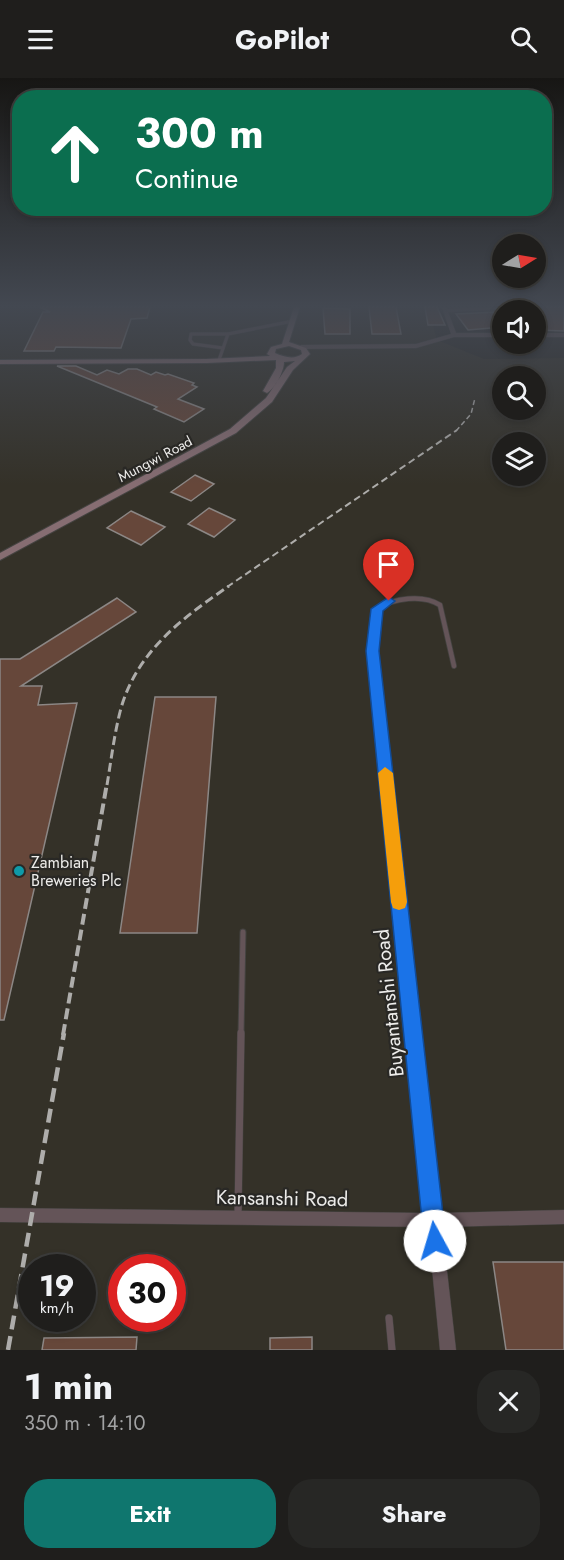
<!DOCTYPE html>
<html lang="en">
<head>
<meta charset="utf-8">
<style>
	body { margin:0; font-family:Jost,sans-serif; background:#272725; color:#f1f3f6; height:100vh; display:flex; flex-direction:column; font-size:22px; white-space:nowrap }
	* { box-sizing:border-box; margin:0 }
	p { font-size:20px; color:#a1a2a3 }
	.icon { flex:none; width:33px; height:33px; fill:none; stroke:currentColor; stroke-width:2; stroke-linecap:round; stroke-linejoin:round }
	.map { position:relative; height:1272px; overflow:hidden }
	.drawer { display:flex; flex-direction:column; background:#1f1e1c; flex:1 }
	.drawer>* { flex:none }
	.banner { position:absolute; left:12px; top:12px; width:540px; height:126px; border-radius:24px; box-shadow:0 3px 9px #0003,0 0 0 2px #3c3c3b; background:#0b6e4f; color:#fff; overflow:hidden }
	.needle { width:39px; rotate:79deg }
	.buttons { position:absolute; left:492px; top:156px; display:grid; gap:12px }
	.buttons a { display:grid; place-items:center; width:54px; height:54px; border-radius:50%; background:#1f1e1c; box-shadow:0 3px 9px #0003,0 0 0 2px #3c3c3b; font-size:30px }
	.speed { position:absolute; left:18px; top:1176px; display:flex; gap:12px; font-size:30px; font-weight:700; text-align:center }
	.speed>* { display:grid; place-content:center; width:78px; height:78px; border-radius:50%; background:#1f1e1c; box-shadow:0 3px 9px #0003,0 0 0 2px #3c3c3b; line-height:1 }
	.speed small { font-size:15px; font-weight:400 }
	.speed .limit { border:9px solid #d22; background:#fff; color:#111 }
	.pin { position:absolute; display:grid; place-items:center; width:51px; height:51px; color:#fff; margin:-62px -26px; border-radius:50% 50% 50% 0; rotate:-45deg; box-shadow:0 0 6px #0007 }
	.pin .icon { rotate:45deg }
	.me { position:absolute; width:66px; margin:-33px; rotate:354deg; stroke-linejoin:round; filter:drop-shadow(0 0 4px #0008) }
	.turn { display:flex; align-items:center; gap:21px; height:126px; padding:0 24px; font-size:27px }
	.turn .icon { width:78px; height:78px; stroke-width:2.5 }
	.turn b { display:block; font-size:42px; line-height:51px }
	.round { display:grid; place-items:center; flex:none; width:63px; height:63px; border-radius:24px; background:#272725 }
	.head { display:flex; align-items:center; justify-content:space-between; height:102px; padding:0 24px }
	h1 { font-size:36px; font-weight:700; line-height:45px }
	.action { display:flex; gap:12px; margin-top:auto; padding:12px 24px }
	.action a { flex:1; height:69px; border-radius:24px; background:#0f766e; color:#fff; font-size:24px; font-weight:700; line-height:69px; text-align:center }
	.action a+a { background:#272725; color:#f1f3f6 }
	header { display:flex; justify-content:space-between; align-items:center; height:78px; padding:0 24px; background:#1f1e1c; font-size:27px; font-weight:700 }
	.map>svg:first-child { display:block }
	.built { fill:#343128; fill-rule:evenodd }
	.building { fill:#66473a; stroke:#8c8785; stroke-width:1.5 }
	.lines { fill:none; stroke-linecap:round; stroke-linejoin:round }
	.lane-far3-casing { stroke:#444341; stroke-width:4 }
	.lane-far2-casing { stroke:#444341; stroke-width:6 }
	.lane-far1-casing { stroke:#444341; stroke-width:7 }
	.lane-casing { stroke:#444341; stroke-width:8 }
	.street-casing { stroke:#444341; stroke-width:1 }
	.secondary-casing { stroke:#444341; stroke-width:2 }
	.lane-far3 { stroke:#645458; stroke-width:3 }
	.lane-far2 { stroke:#645458; stroke-width:4.5 }
	.lane-far1 { stroke:#645458; stroke-width:5 }
	.lane { stroke:#645458; stroke-width:7 }
	.street { fill:#645458; fill-rule:evenodd }
	.secondary { fill:#866d72; fill-rule:evenodd }
	.rail-far4 { stroke:#aeadab; stroke-width:1.5; stroke-dasharray:5 3; stroke-linecap:butt }
	.rail-far3 { stroke:#aeadab; stroke-width:2; stroke-dasharray:7 4; stroke-linecap:butt }
	.rail-far2 { stroke:#aeadab; stroke-width:3; stroke-dasharray:9 4.5; stroke-linecap:butt }
	.rail-far1 { stroke:#aeadab; stroke-width:4; stroke-dasharray:11 5; stroke-linecap:butt }
	.rail { stroke:#aeadab; stroke-width:4.5; stroke-dasharray:14 7; stroke-linecap:butt }
	.route { fill:#1a73e8; stroke:#114b97; stroke-width:1.5 }
	.slow { fill:#f59e0b }
	.culture-dot { fill:#0f9aa8; stroke:#292825; stroke-width:2 }
	.labels { text-anchor:middle; stroke-width:4.5; stroke-linejoin:round; paint-order:stroke }
	.far-street-label { font-size:14px; fill:#edecea; stroke:#292825 }
	.poi-label { font-size:16px; fill:#edecea; stroke:#292825; text-anchor:start }
	.near-street-label { font-size:20px; fill:#edecea; stroke:#292825 }
</style>
</head>
<body>
<header><svg class="icon" aria-label="menu" viewBox="0 0 24 24"><path d="M4 6h16M4 12h16M4 18h16"/></svg>GoPilot<svg class="icon" aria-label="search" viewBox="0 0 24 24"><circle cx="10" cy="10" r="6"/><path d="M15 15l6 6"/></svg></header>
<div class="map">
<svg width="564" height="1272" viewBox="0 0 564 1272">
	<rect width="100%" height="100%" fill="#292825"/>
	<!-- built -->
	<path class="built" d="M0 229H428L437 262 484 281 564 280V1272H0ZM502 298H536V332H502ZM502 364H536V398H502ZM32 1190H82V1240H32ZM122 1190H172V1240H122Z"/>
	<!-- building -->
	<g class="building">
		<path d="M40 229H150L147 240 131 241 121 270 56 269 54 273H24L43 234H50Z"/>
		<path d="M369 229H396L401 256H372Z"/>
		<path d="M425 229H437L445 247H428Z"/>
		<path d="M541 229H564V253L536 252V232L532 231Z"/>
		<path d="M323 230 350 231V256H325Z"/>
		<path d="M497 234 501 238 495 239 502 249 468 252 456 236Z"/>
		<path d="M57 288H76L97 297 107 292 119 296 128 291H137L151 297 156 294 165 297 168 296 194 305 192 307 197 309 178 321 204 331 184 344 154 331 157 329Z"/>
		<path d="M195 397 214 406 191 423 171 414Z"/>
		<path d="M209 430 235 442 214 459 188 446Z"/>
		<path d="M131 433 165 449 141 467 107 450Z"/>
		<path d="M117 520 136 534 21 608H42L38 627 77 625 4 942H0V581H20Z"/>
		<path d="M155 619H216L197 855H120Z"/>
		<path d="M493 1184H564V1272H506Z"/>
		<path d="M137 1259 136 1272H42L44 1260Z"/>
		<path d="M312 1259V1272H270V1260Z"/>
	</g>
	<g class="lines">
		<!-- lane-far3 casing -->
		<g class="lane-far3-casing">
			<g id="lane-far3">
				<path d="M223 270 193 266 190 262 191 256H228"/>
				<path d="M219 282 228 256 293 243"/>
			</g>
		</g>
		<!-- lane-far2 casing -->
		<g class="lane-far2-casing">
			<path id="lane-far2" d="M373 573 377 531C393 520 423 516 440 527L454 588"/>
		</g>
		<!-- lane-far1 casing -->
		<g class="lane-far1-casing">
			<path id="lane-far1" d="M241 957 243 854"/>
		</g>
		<!-- lane casing -->
		<g class="lane-casing">
			<g id="lane">
				<path d="M238 1136 241 955"/>
				<path d="M389 1240 392 1272"/>
			</g>
		</g>
		<!-- street casing -->
		<g class="street-casing">
			<g id="street">
				<path d="M442 229H446L447 231 525 229 523 230 448 234 456 255H502V259H454L416 270 301 271 298 269 301 267 416 266 451 256Z"/>
				<rect x="536" y="255" width="28" height="4"/>
				<path d="M373 570 377 573 440 1135 564 1132V1146L442 1149 456 1272H440L428 1149 0 1144V1130L426 1135 369 573Z"/>
			</g>
		</g>
		<!-- secondary casing -->
		<g class="secondary-casing">
			<path id="secondary" d="M294 229H300L289 264 306 270 310 276 293 292 272 324 236 355 0 482V475L230 351 266 320 287 289 295 283 284 284C284 294 275 310 267 315L263 313 276 290V282L207 285 0 286V282L207 281 270 278 267 276 271 269 282 266ZM289 268 301 272 302 276C294 282 284 279 275 275L276 271Z"/>
		</g>
		<!-- lane-far3 -->
		<use href="#lane-far3" class="lane-far3"/>
		<!-- lane-far2 -->
		<use href="#lane-far2" class="lane-far2"/>
		<!-- lane-far1 -->
		<use href="#lane-far1" class="lane-far1"/>
		<!-- lane -->
		<use href="#lane" class="lane"/>
		<!-- street -->
		<use href="#street" class="street"/>
		<!-- secondary -->
		<use href="#secondary" class="secondary"/>
		<!-- rail-far4 -->
		<path class="rail-far4" d="M456 353 471 336 475 320"/>
		<!-- rail-far3 -->
		<path class="rail-far3" d="M227 509 457 352"/>
		<!-- rail-far2 -->
		<path class="rail-far2" d="M107 707C111 683 114 658 120 634 135 575 182 540 229 508"/>
		<!-- rail-far1 -->
		<path class="rail-far1" d="M63 957 107 705"/>
		<!-- rail -->
		<path class="rail" d="M8 1272 64 955"/>
	</g>
	<!-- sky -->
	<linearGradient id="sky" x2="0" y2="1"><stop stop-color="#171614"/><stop offset="0.56" stop-color="#434851"/><stop offset="1" stop-color="#434851" stop-opacity="0"/></linearGradient>
	<rect width="564" height="407" fill="url(#sky)"/>
	<!-- route -->
	<path class="route" d="M389 519 395 523 383 533 379 573 446 1163 443 1171 435 1174 428 1171 424 1163 366 573 371 531Z"/>
	<!-- slow -->
	<path class="slow" d="M385 689 393 695 407 824 405 830 399 832 393 830 391 824 378 695Z"/>
	<!-- markers -->
	<circle class="culture-dot" cx="19" cy="793" r="6"/>
	<g class="labels">
		<!-- far-street labels -->
		<g class="far-street-label">
			<text transform="translate(155 381) rotate(-28)" y="5">Mungwi Road</text>
		</g>
		<!-- poi labels -->
		<g class="poi-label">
			<text x="31" y="790">Zambian<tspan x="31" dy="18">Breweries Plc</tspan></text>
		</g>
		<!-- near-street labels -->
		<g class="near-street-label">
			<text transform="translate(389 925) rotate(-96)" y="7">Buyantanshi Road</text>
			<text transform="translate(282 1120) rotate(1)" y="7">Kansanshi Road</text>
		</g>
	</g>
</svg>
<div class="buttons">
<a><svg class="needle" viewBox="-14 -14 28 28"><path d="M0-13l5 13h-10z" fill="#e53935"/><path d="M0 13l5-13h-10z" fill="#a1a2a3"/></svg></a>
<a><svg class="icon" aria-label="sound" viewBox="0 0 24 24"><path d="M4 9h4l5-4v14l-5-4H4zM17 9q2 3 0 6"/></svg></a>
<a><svg class="icon" aria-label="search" viewBox="0 0 24 24"><circle cx="10" cy="10" r="6"/><path d="M15 15l6 6"/></svg></a>
<a><svg class="icon" aria-label="layers" viewBox="0 0 24 24"><path d="M12 4l9 5-9 5-9-5zM3 14l9 5 9-5"/></svg></a>
</div>
<div class="speed"><div>19<small>km/h</small></div><div class="limit">30</div></div>
<div class="pin" style="left:389px;top:523px;background:#d93025"><svg class="icon" aria-label="arrive" viewBox="0 0 24 24"><path d="M6 21V4h12l-3 4 3 4H6"/></svg></div>
<svg class="me" style="left:435px;top:1163px" viewBox="-20 -20 40 40"><circle r="19" fill="#fff"/><path d="M0-13L10 11 0 6-10 11z" fill="#1a73e8"/></svg>
<div class="banner">
<div class="turn"><svg class="icon" aria-label="ahead" viewBox="0 0 24 24"><path d="M12 20V5M6 11l6-6 6 6"/></svg><div><b>300 m</b>Continue</div></div>
</div>
</div>
<section class="drawer">
<div class="head"><div><h1>1 min</h1><p>350 m · 14:10</p></div><a class="round"><svg class="icon" aria-label="close" viewBox="0 0 24 24"><path d="M6 6l12 12M18 6L6 18"/></svg></a></div>
<div class="action"><a>Exit</a><a>Share</a></div>
</section>
</body>
</html>
